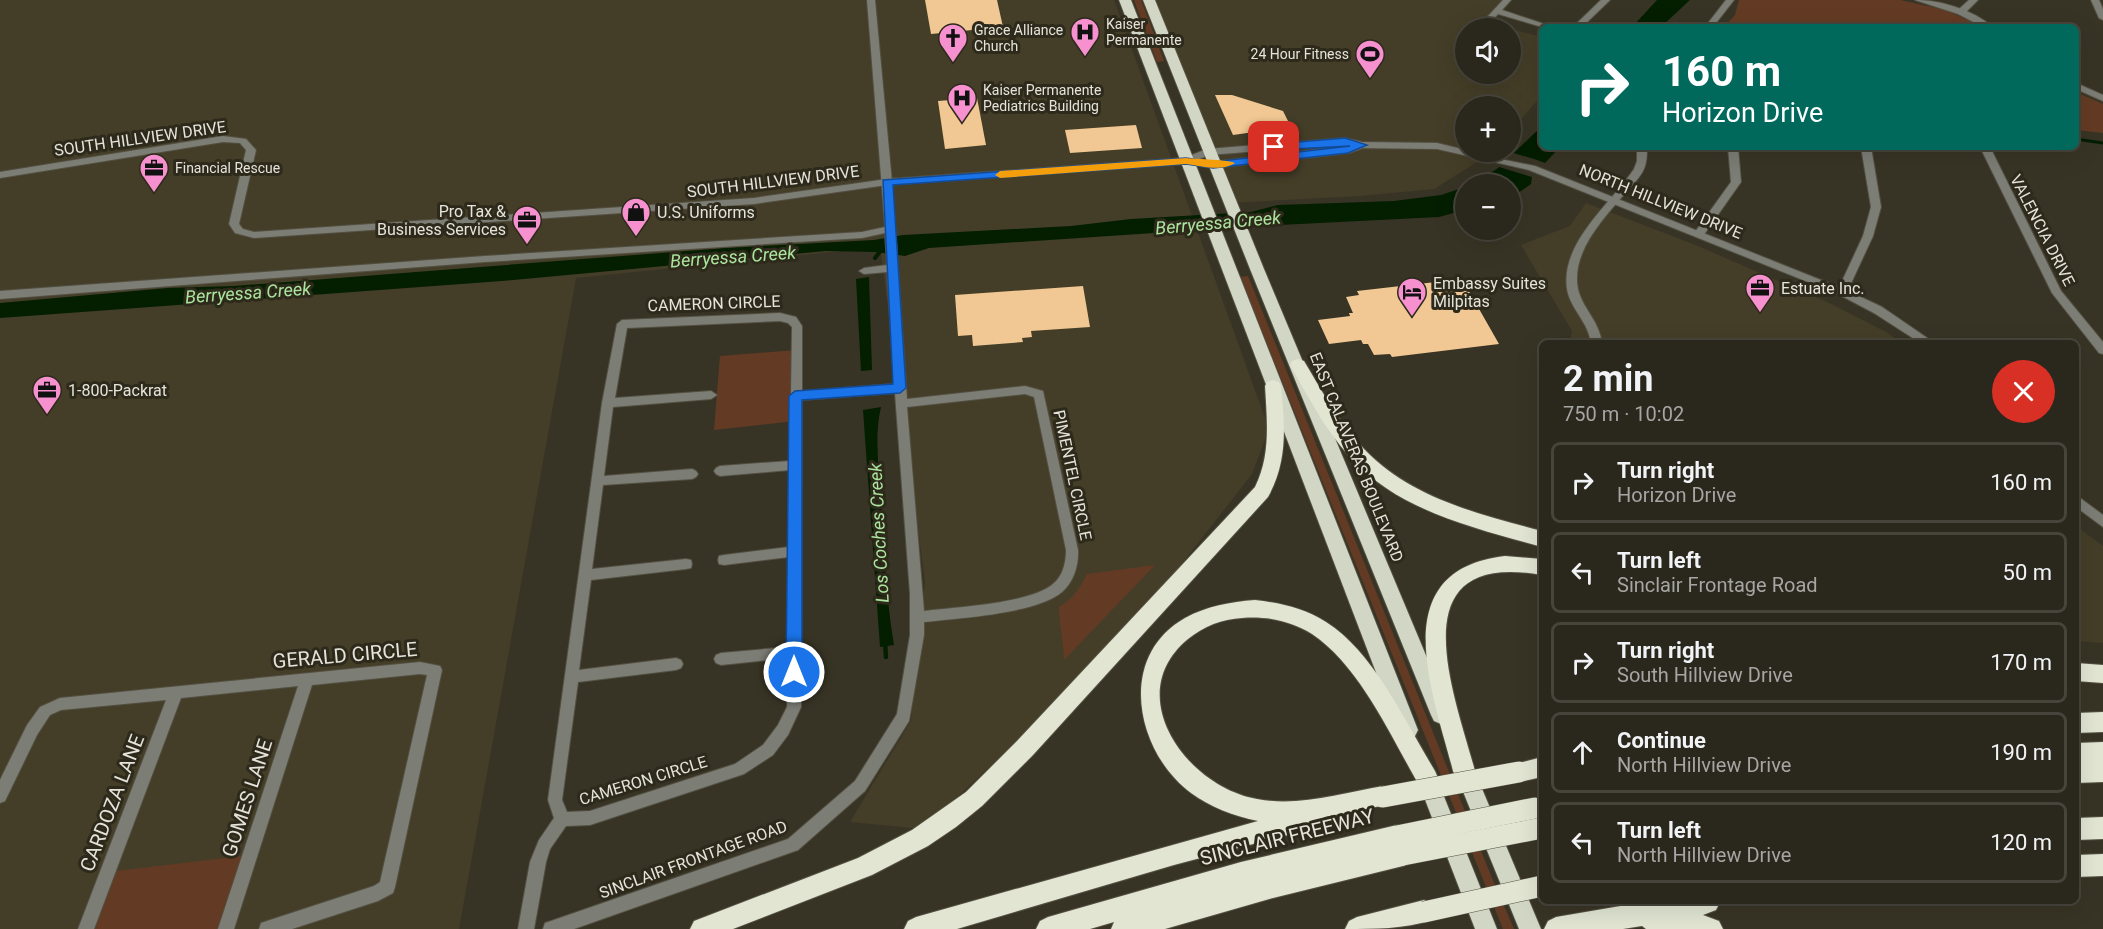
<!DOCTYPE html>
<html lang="en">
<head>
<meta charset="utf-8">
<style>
	body { margin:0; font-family:Roboto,sans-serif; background:#322f25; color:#f1f3f6; height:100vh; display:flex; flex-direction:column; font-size:22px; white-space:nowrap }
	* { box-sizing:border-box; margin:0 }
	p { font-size:20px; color:#a5a5a3 }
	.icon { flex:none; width:33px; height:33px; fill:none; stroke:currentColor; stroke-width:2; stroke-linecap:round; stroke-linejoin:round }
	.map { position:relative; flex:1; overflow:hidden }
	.sheet { position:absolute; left:1539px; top:340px; width:540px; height:564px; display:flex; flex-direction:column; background:#2a271c; border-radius:9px; box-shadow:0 6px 24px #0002,0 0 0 2px #46443b }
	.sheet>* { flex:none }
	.top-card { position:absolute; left:1539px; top:24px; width:540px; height:126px; border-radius:9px; box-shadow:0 6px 24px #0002,0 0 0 2px #46443b; background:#00695c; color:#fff; overflow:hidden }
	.controls { position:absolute; left:1455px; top:18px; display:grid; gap:12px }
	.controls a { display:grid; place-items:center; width:66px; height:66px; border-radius:50%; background:#2a271c; box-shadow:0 6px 24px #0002,0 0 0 2px #46443b; font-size:30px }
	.pin { position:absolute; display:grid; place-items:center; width:51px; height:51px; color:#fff; margin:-26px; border-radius:12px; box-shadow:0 3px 9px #0006 }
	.me { position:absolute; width:66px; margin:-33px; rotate:0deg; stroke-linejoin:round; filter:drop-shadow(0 0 4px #0008) }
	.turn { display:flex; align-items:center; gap:21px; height:126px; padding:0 24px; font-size:27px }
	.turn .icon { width:78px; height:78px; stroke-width:2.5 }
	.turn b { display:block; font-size:42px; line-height:51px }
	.round { display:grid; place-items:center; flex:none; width:63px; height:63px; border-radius:32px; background:#322f25 }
	.head { display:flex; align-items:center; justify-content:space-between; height:102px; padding:0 24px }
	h1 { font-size:36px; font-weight:700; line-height:45px }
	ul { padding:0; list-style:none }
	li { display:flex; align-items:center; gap:18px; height:81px; margin:0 12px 9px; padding:0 12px; border:3px solid #46443b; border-radius:9px }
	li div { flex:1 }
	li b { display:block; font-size:22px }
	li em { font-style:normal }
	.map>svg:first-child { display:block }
	.built { fill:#443e28 }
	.green { fill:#633b24 }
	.water { fill:#041e00 }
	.pier { fill:#383425 }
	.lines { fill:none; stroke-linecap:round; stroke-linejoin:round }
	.stream-far2 { stroke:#041e00; stroke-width:3 }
	.stream-far1 { stroke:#041e00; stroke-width:4 }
	.stream { stroke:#041e00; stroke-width:4.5 }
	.building { fill:#f1c893 }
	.minor-casing { stroke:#545042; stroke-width:2 }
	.tertiary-casing { stroke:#545042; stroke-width:2 }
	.trunk-casing { stroke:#545042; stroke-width:2 }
	.motorway-casing { stroke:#545042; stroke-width:2 }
	.minor { fill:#7c7e76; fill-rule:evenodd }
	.tertiary { fill:#7c7e76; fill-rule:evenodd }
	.trunk { fill:#d2d6c5; fill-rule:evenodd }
	.motorway { fill:#e1e5d2; fill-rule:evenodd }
	.motorway-bridge-casing { stroke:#545042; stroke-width:22; stroke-linecap:butt }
	.motorway-bridge { stroke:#e1e5d2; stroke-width:21 }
	.route { fill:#1a73e8; stroke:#114b97; stroke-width:1.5 }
	.slow { fill:#f59e0b }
	.labels { text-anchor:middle; stroke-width:6; stroke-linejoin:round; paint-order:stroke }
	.far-poi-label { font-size:14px; fill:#e5e3da; stroke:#2e2a1b; text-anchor:start }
	.street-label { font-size:16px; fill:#e5e3da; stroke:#2e2a1b }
	.poi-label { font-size:16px; fill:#e5e3da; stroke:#2e2a1b; text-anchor:start }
	.water-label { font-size:18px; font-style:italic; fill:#aae49d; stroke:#2e2a1b }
	.near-street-label { font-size:20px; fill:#e5e3da; stroke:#2e2a1b }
</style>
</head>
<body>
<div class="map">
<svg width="2103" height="929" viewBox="0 0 2103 929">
	<rect width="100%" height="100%" fill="#383425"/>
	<!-- built -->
	<g class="built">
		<path d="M0 0H1114L1269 429 1252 474 1115 649 923 829 850 822 911 721 925 581 880 247 576 278 459 929H0Z"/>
		<path d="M1149 0H1507L1487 22 1510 28H1466V74H1510V29L1542 37V95L1511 131 1510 106H1466V152H1493L1434 189 1360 196 1228 203Z"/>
		<path d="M1586 203 1693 244 1827 302 1888 333 1901 343H1570L1572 331 1521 245 1570 226Z"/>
		<path d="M2076 526 2103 546V643L2076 641Z"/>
	</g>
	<!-- green -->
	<g class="green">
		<path d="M1134 0H1141L1164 61 1157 62Z"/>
		<path d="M1739 0H1900L1945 10 1983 27H1724L1735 15Z"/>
		<path d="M2076 92 2103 104V133L2076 130Z"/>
		<path d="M1248 276 1492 878 1514 929H1503L1240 277Z"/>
		<path d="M797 350 795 421 714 430 720 356Z"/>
		<path d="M1155 565 1064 660C1064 642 1059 625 1059 607 1073 599 1080 588 1087 574Z"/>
		<path d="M250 855 226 929H86L108 872Z"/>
	</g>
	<!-- water -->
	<g class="water">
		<path d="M1657 0H1690L1661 27H1632Z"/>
		<path d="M1542 126V147H1560L1532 177 1531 184 1511 198 1510 184H1474L1498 168Z"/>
		<path d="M1465 187V210L1439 217 1258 226 929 248 905 256 875 252 826 251 502 281 0 318V303L168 288 234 286 726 248 874 240 903 235 1071 226 1131 219 1251 212 1278 205 1394 201 1441 195Z"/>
		<path d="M869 277 872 370 861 371 856 279Z"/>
		<path d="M881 407C874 436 879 468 881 498 884 548 886 597 894 645L880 647 863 410Z"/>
	</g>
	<!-- pier -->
	<path class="pier" d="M1510 152 1534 159 1548 164 1535 178 1496 166Z"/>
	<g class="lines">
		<!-- stream-far2 -->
		<path class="stream-far2" d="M2076 139 2103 143"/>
		<!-- stream-far1 -->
		<path class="stream-far1" d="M875 258 882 249"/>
		<!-- stream -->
		<path class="stream" d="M885 643 886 657"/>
	</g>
	<!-- building -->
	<g class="building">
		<path d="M925 0H997L1003 27 931 34Z"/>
		<path d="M1215 95H1232L1283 111 1291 127 1233 135Z"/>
		<path d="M977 98 986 145 945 149 938 101Z"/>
		<path d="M1136 125 1142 148 1070 153 1065 130Z"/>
		<path d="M1462 279 1499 344 1392 357 1390 354 1374 355 1368 344H1363L1361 340 1329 344 1318 320 1350 316 1349 313H1353L1346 297 1359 295 1357 291Z"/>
		<path d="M1083 286 1090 327 1031 331 1032 337 1022 338 1023 342 973 346 972 335 958 336 955 295Z"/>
	</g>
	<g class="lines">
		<!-- minor casing -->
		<g class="minor-casing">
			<g id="minor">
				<path d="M867 0H875L892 182 907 399 1025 386 1043 391 1078 550C1079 564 1074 582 1062 592 1036 614 958 618 924 622V635L909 721 865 791 798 850 574 929H543L545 923 551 921 788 839 855 781 897 714 910 635V594L895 393 802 400 801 707 788 735 773 755 744 774 590 825 566 826 550 849 546 862 534 929H518L530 862 539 840 554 818 548 800 602 403 617 324 622 320 780 313 796 317 802 326V391L894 384 887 272 864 274 859 271 864 268 887 265 885 233 862 238 485 262 0 299V291L485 256 862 232 885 227ZM780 321 788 323 792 327 790 461 720 466 716 468 714 471 716 474 720 476 790 470 789 547 724 555 719 556 718 560 719 564 724 565 789 557 788 647 721 653 716 655 714 659 716 663 721 665 788 658 787 707 778 725 763 745 735 764 590 811 567 812 562 800 578 682 676 670 681 668 683 664 681 660 676 658 579 670 591 580 686 569 691 568 692 564 691 560 686 559 592 569 603 485 692 479 696 477 698 474 696 471 692 469 604 476 613 407 711 399 717 395 711 391 615 398 627 328ZM1025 394 1034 397 1066 550C1066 562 1063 576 1053 584 1029 604 955 607 924 611L907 407Z"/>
				<path d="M1503 0H1511L1502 10 1553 27H1542L1498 14 1485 28H1477Z"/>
				<path d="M1601 0H1610L1582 27H1573Z"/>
				<path d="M1726 0H1734L1713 27H1705Z"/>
				<path d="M1969 0H1978L1964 14H1958V10Z"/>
				<path d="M2091 0H2099L2103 9V20L2099 18Z"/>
				<path d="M1637 147H1647C1647 153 1647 160 1645 166 1642 176 1633 184 1626 192 1606 216 1576 246 1577 280 1577 305 1600 319 1602 344H1591C1589 322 1570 309 1567 289 1560 242 1612 203 1634 169L1637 161Z"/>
				<path d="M1728 147H1738L1741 182 1703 236H1695V232L1731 182Z"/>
				<path d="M1861 147H1871L1881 207 1873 236 1847 292 1842 296 1837 292 1863 236 1871 207Z"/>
				<path d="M1980 147H1990L2061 291 2103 342V354L2099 353 2052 293Z"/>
				<path d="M420 662 440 666 442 670 395 887 393 893 378 901 292 929H259L261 923 267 921 374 886 380 882 427 675 420 674 312 685 234 929H218L298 686 181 698 94 929H78L166 700 61 710 50 715 37 735 5 801 0 803V780L27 725 40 707 60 698Z"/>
			</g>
		</g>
		<!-- tertiary casing -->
		<g class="tertiary-casing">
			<g id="tertiary">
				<path d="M1915 0C1941 0 1973 10 1993 27H1983L1958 14Z"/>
				<path d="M2076 83 2103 95V101L2076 89Z"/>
				<path d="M223 136 246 139 256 150 239 224 243 229 254 232 754 198 887 179 1184 158 1207 149 1345 138 1362 142 1437 143 1466 150V152L1535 166 1846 290 1882 307 1936 344H1922L1874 313 1838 294 1529 170 1437 149 1363 148 1349 153 1213 168 1186 164 887 185 754 204 254 238 235 233 229 224 246 150 240 143 223 142 0 178V172ZM1345 144 1352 145 1213 162 1197 160 1209 155Z"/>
				<path d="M2076 495 2103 515V527L2076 507Z"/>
			</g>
		</g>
		<!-- trunk casing -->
		<g class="trunk-casing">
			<g id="trunk">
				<path d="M1119 0H1131L1418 730 1415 736 1408 739 1401 736 1398 730Z"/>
				<path d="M1143 0H1155L1264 269 1451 715 1448 721 1441 724 1434 721 1431 715 1250 269Z"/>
				<path d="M1465 763 1472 765 1541 929H1519L1455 772 1458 765Z"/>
				<path d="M1427 770 1434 772 1437 779 1497 929H1475L1417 779 1420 772Z"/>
			</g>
		</g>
		<!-- motorway casing -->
		<g class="motorway-casing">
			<g id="motorway">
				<path d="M1298 359 1304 361C1322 391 1339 423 1364 449 1411 498 1478 514 1542 531V547C1475 528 1398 511 1350 457 1325 430 1308 396 1290 365L1292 361Z"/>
				<path d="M1273 380 1279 382 1281 386C1285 426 1288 461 1268 497L1033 755 982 806 956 827 928 846 872 875 733 929H690L694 921 858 858 912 830 966 792 1017 741 1255 487C1271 455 1267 421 1265 386L1267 382Z"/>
				<path d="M1505 556 1542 559V575C1396 549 1454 693 1475 771L1472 778 1464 781 1456 778 1453 771C1433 693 1383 570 1505 556Z"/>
				<path d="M1255 600C1280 603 1304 608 1326 622 1374 652 1406 723 1435 771L1438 778 1435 785 1427 788 1419 785C1391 737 1360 666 1312 634 1291 621 1267 616 1242 618 1222 619 1204 626 1188 639 1120 695 1187 787 1257 799 1298 807 1343 793 1383 786L1391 790 1394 797 1391 804 1325 817 1322 825 1314 828 1174 865 957 929H904L908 921 916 917 1258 821C1234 816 1210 807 1191 793 1136 752 1116 657 1185 618 1207 606 1230 602 1255 600Z"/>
				<path d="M2076 663 2103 665V683L2076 681Z"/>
				<path d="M2103 712V732L2076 733V713Z"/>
				<path d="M2103 742V782L2076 783V743Z"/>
				<path d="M1542 757V777L1519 782 1511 779 1508 772 1511 765Z"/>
				<path d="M2103 817V839L2076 840V818Z"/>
				<path d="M1397 825 1405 828 1408 836 1404 844 1411 847 1415 855 1411 863 1403 866 1273 898 1165 929H1111L1114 922 1090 929H1036L1040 921 1048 917 1241 862Z"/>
				<path d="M2103 854V876L2076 877V855Z"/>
				<path d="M1424 900 1432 904 1436 912 1432 920C1404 929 1375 929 1345 929L1349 921 1357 917Z"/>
				<path d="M1644 902H1720L1716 910 1703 915 1719 921 1723 929H1646L1642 926 1623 929H1544L1548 921 1556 917Z"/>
			</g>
		</g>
		<!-- minor -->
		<use href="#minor" class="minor"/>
		<!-- tertiary -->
		<use href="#tertiary" class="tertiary"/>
		<!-- trunk -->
		<use href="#trunk" class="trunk"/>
		<!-- motorway -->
		<use href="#motorway" class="motorway"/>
		<!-- motorway-bridge casing -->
		<g class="motorway-bridge-casing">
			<g id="motorway-bridge">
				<path d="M1383 797 1519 772"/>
				<path d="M1397 836 1535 808"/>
				<path d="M1403 855 1542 828"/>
				<path d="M1424 912 1542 886"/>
			</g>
		</g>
		<!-- motorway-bridge -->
		<use href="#motorway-bridge" class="motorway-bridge"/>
	</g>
	<!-- route -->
	<path class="route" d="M1345 138 1367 145 1348 153 1213 168 1186 164 893 185 906 388 900 393 802 400V672L799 677 794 679 788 677 786 672 789 396 795 391 893 384 883 180 1186 158 1213 162 1350 146 1274 150 1268 147 1274 144Z"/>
	<!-- slow -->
	<path class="slow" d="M1186 158C1196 159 1231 160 1235 163 1222 172 1201 166 1186 164L1000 178 995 175 1000 171Z"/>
	<!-- icons -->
	<defs>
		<g id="hospital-pin" transform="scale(1.5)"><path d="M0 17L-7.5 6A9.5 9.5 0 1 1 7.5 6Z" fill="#f790cf" stroke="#2e2a1b"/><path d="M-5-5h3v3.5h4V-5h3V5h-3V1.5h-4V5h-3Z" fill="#111"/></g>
		<g id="church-pin" transform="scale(1.5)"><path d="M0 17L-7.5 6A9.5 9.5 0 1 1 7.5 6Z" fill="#f790cf" stroke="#2e2a1b"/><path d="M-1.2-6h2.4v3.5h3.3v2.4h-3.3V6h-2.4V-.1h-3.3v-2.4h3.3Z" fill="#111"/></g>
		<g id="stadium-pin" transform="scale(1.5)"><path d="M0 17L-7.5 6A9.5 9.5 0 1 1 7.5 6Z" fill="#f790cf" stroke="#2e2a1b"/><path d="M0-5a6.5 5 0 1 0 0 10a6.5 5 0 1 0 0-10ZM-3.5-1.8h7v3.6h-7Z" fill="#111"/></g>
		<g id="office-pin" transform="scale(1.5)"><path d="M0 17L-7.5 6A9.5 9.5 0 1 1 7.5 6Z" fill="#f790cf" stroke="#2e2a1b"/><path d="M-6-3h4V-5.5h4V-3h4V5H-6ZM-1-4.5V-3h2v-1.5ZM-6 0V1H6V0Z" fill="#111"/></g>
		<g id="shop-pin" transform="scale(1.5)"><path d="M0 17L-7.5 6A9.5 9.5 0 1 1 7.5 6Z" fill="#f790cf" stroke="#2e2a1b"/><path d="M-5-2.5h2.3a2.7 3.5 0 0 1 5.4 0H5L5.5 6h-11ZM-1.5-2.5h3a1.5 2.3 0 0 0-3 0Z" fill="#111"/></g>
		<g id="hotel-pin" transform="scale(1.5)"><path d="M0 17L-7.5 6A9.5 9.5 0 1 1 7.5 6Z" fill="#f790cf" stroke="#2e2a1b"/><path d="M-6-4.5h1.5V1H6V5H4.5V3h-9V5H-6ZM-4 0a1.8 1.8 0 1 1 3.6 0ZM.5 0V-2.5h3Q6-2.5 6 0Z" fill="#111"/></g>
	</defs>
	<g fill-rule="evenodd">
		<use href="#hospital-pin" x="1085" y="32"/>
		<use href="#church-pin" x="953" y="38"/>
		<use href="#stadium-pin" x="1370" y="54"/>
		<use href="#hospital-pin" x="962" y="98"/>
		<use href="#office-pin" x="154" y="168"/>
		<use href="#shop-pin" x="636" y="212"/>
		<use href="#office-pin" x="527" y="220"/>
		<use href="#office-pin" x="1760" y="288"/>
		<use href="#hotel-pin" x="1412" y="292"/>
		<use href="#office-pin" x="47" y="390"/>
	</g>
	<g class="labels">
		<!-- far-poi labels -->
		<g class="far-poi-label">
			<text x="1106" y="29">Kaiser<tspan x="1106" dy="16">Permanente</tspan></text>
			<text x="974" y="35">Grace Alliance<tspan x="974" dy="16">Church</tspan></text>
			<text x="1349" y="59" text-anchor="end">24 Hour Fitness</text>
			<text x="983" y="95">Kaiser Permanente<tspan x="983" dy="16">Pediatrics Building</tspan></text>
			<text x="175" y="173">Financial Rescue</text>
		</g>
		<!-- street labels -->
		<g class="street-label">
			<text transform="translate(140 138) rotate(-8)" y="6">SOUTH HILLVIEW DRIVE</text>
			<text transform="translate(773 181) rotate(-7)" y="6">SOUTH HILLVIEW DRIVE</text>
			<text transform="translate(1661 201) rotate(22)" y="6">NORTH HILLVIEW DRIVE</text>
			<text transform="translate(2043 230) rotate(63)" y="6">VALENCIA DRIVE</text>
			<text transform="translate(714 303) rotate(-2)" y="6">CAMERON CIRCLE</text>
			<text transform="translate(1357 457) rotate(68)" y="6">EAST CALAVERAS BOULEVARD</text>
			<text transform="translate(1073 475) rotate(78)" y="6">PIMENTEL CIRCLE</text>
			<text transform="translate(643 780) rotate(-17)" y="6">CAMERON CIRCLE</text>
			<text transform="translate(693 859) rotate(-20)" y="6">SINCLAIR FRONTAGE ROAD</text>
		</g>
		<!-- poi labels -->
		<g class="poi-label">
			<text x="506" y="217" text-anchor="end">Pro Tax &amp;<tspan x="506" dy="18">Business Services</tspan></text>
			<text x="657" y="218">U.S. Uniforms</text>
			<text x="1433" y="289">Embassy Suites<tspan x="1433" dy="18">Milpitas</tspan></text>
			<text x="1781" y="294">Estuate Inc.</text>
			<text x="68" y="396">1-800-Packrat</text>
		</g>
		<!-- water labels -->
		<g class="water-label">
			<text transform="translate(1218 223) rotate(-5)" y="6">Berryessa Creek</text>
			<text transform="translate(733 257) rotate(-4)" y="6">Berryessa Creek</text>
			<text transform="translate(248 293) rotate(-4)" y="6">Berryessa Creek</text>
			<text transform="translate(879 533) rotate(-93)" y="6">Los Coches Creek</text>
		</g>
		<!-- near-street labels -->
		<g class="near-street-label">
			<text transform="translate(345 655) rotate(-5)" y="7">GERALD CIRCLE</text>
			<text transform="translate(247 798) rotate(-72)" y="7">GOMES LANE</text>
			<text transform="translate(112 803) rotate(-69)" y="7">CARDOZA LANE</text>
			<text transform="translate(1287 837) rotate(-14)" y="7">SINCLAIR FREEWAY</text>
		</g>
	</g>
</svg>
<div class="controls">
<a><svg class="icon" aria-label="sound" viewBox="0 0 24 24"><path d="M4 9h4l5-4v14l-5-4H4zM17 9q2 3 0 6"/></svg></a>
<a>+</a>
<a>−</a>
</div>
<div class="pin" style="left:1274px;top:147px;background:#d93025"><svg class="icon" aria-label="arrive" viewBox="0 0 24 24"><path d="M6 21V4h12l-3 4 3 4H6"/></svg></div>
<svg class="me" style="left:794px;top:672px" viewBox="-20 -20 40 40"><circle r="17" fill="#1a73e8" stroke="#fff" stroke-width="3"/><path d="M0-11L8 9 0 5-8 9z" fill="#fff"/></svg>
<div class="top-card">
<div class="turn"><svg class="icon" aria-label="right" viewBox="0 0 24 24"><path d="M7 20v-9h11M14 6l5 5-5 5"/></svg><div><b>160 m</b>Horizon Drive</div></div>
</div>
<section class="sheet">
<div class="head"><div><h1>2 min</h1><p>750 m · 10:02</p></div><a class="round" style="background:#d93025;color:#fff"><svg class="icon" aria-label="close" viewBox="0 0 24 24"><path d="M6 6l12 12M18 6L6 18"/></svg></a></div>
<ul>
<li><svg class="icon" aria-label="right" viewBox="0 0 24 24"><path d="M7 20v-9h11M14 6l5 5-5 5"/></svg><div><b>Turn right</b><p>Horizon Drive</p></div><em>160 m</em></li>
<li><svg class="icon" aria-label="left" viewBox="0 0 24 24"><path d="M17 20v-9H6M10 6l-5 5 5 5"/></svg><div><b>Turn left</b><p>Sinclair Frontage Road</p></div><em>50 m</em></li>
<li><svg class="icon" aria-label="right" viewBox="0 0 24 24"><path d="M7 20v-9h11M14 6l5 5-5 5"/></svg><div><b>Turn right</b><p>South Hillview Drive</p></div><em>170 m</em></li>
<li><svg class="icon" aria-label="ahead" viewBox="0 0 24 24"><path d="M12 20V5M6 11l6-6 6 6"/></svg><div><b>Continue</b><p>North Hillview Drive</p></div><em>190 m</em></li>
<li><svg class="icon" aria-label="left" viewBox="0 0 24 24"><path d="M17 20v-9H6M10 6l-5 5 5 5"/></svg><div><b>Turn left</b><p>North Hillview Drive</p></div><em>120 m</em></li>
</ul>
</section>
</div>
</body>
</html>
